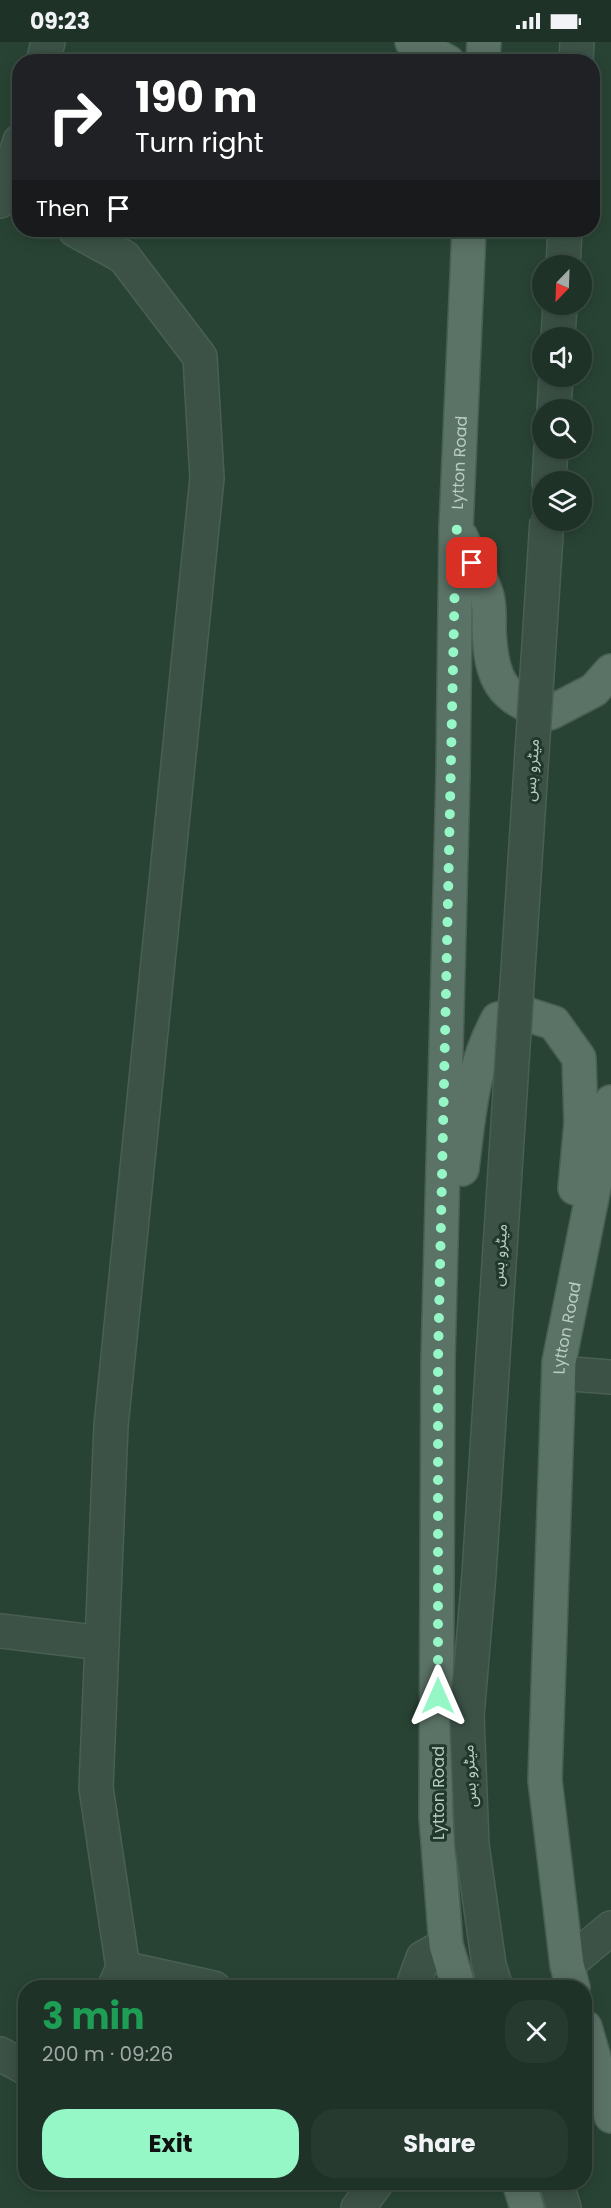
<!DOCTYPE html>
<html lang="en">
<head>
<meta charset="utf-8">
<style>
	body { margin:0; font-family:Poppins,"Noto Sans Arabic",sans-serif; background:#263a2f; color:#f1f3f6; height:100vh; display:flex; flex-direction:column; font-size:22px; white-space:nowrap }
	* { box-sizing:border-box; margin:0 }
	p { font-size:20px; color:#a1aaa7 }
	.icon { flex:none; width:33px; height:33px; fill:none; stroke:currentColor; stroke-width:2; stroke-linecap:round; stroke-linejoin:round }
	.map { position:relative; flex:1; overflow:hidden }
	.drawer { position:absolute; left:18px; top:1938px; width:574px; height:210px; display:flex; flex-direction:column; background:#1e3227; border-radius:24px; box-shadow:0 3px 15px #0003,0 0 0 2px #3c4d44 }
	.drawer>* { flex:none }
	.guide { position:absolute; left:12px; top:12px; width:588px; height:183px; border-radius:24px; box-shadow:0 3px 15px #0003,0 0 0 2px #3c4d44; background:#202124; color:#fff; overflow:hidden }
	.needle { width:39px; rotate:203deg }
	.tools { position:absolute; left:532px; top:213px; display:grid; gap:12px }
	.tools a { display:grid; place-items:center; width:60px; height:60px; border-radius:50%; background:#1e3227; box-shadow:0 3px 15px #0003,0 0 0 2px #3c4d44; font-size:30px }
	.pin { position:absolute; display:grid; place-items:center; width:51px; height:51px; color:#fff; margin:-26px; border-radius:12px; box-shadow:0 3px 9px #0006 }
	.me { position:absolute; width:66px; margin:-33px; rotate:0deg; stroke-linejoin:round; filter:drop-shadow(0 0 4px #0008) }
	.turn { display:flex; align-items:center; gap:21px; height:126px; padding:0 24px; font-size:27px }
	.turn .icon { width:78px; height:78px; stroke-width:2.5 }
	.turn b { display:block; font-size:42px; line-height:51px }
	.then { display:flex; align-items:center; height:57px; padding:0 24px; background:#0003; gap:12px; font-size:22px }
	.round { display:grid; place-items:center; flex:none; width:63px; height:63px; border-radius:24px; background:#263a2f }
	.headline { display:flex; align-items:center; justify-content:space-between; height:102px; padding:0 24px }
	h1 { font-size:36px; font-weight:700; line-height:45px; color:#1e9e55 }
	.button { display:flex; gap:12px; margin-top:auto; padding:12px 24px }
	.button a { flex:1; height:69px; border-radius:24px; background:#95f6c6; color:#111; font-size:24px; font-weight:700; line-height:69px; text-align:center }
	.button a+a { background:#263a2f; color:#f1f3f6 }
	.status { display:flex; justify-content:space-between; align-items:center; height:42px; padding:0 30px; background:#1e3227; direction:ltr }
	.status svg { height:16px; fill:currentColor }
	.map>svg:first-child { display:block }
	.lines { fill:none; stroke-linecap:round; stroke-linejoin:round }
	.minor-casing { stroke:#495f53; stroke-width:36 }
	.major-casing { stroke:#495f53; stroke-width:36 }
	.minor { stroke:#3c5247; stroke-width:33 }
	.major { stroke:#5b7266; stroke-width:33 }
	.minor-bridge-casing { stroke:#495f53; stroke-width:36; stroke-linecap:butt }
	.minor-bridge { stroke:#3c5247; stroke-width:33 }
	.route { stroke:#95f6c6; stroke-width:10; stroke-dasharray:0 18 }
	.labels { text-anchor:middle; stroke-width:6; stroke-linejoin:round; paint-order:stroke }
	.street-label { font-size:16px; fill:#baccc3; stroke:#21382c }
</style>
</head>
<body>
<div class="status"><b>09:23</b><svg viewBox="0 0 49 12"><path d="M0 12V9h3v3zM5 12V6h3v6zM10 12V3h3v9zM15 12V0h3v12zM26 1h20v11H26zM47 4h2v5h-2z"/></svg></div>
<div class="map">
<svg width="611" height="2166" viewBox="0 0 611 2166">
	<rect width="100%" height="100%" fill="#284334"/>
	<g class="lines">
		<!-- minor casing -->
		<g class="minor-casing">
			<g id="minor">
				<path d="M43 20 48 0"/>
				<path d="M576 20 577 0"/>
				<path d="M0 159 20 99"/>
				<path d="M75 188 124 215 200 315 207 436 111 1384 96 1746 123 1926 114 1946"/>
				<path d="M563 224 565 188"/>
				<path d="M558 296 560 262"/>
				<path d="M554 368 556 334"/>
				<path d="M549 440 551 406"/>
				<path d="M559 1331 611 1335"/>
				<path d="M0 1589 102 1601"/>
				<path d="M567 1923 611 1886"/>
				<path d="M123 1926 214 1946"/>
				<path d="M412 1946 423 1916 446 1903"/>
				<path d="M0 2012 26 2026"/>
				<path d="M556 2140 564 2166"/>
				<path d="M358 2166 377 2140"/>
			</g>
		</g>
		<!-- major casing -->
		<g class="major-casing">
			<g id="major">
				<path d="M412 0 448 20"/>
				<path d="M483 20 484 0"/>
				<path d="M461 495C469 514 481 534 487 554 490 564 489 577 489 587 491 636 500 658 550 671L594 648 611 629"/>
				<path d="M462 1127C469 1073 471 1026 498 977L523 971 554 981 579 1016 581 1081 575 1146"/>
				<path id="s1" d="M459 1946 446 1903 436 1775 438 1319 453 734 456 486 469 188"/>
				<path id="s2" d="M573 1946 567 1923 545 1738 559 1320 611 1060"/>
				<path d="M585 1985 611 2074"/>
				<path d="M519 2140 527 2166"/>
			</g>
		</g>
		<!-- minor -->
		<use href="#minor" class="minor"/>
		<!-- major -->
		<use href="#major" class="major"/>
		<!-- minor-bridge casing -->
		<g class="minor-bridge-casing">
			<path id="minor-bridge" d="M496 1946 489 1923 472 1803 467 1674 479 1532 547 478"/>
		</g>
		<!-- minor-bridge -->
		<use href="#minor-bridge" class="minor-bridge"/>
	</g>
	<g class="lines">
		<!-- route -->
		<path class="route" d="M438 1654V1319L456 486 472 521"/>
	</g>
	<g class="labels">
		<!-- street labels -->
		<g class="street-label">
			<text dy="6" stroke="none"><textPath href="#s1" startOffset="1528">Lytton Road</textPath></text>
			<text transform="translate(531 728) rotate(-86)" y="6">میٹرو بس</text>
			<text transform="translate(499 1213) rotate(-86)" y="6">میٹرو بس</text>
			<text dy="6" stroke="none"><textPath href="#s2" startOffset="663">Lytton Road</textPath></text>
			<text transform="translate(469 1734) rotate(-93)" y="6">میٹرو بس</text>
			<text transform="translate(438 1751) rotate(-90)" y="6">Lytton Road</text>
		</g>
	</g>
</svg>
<div class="tools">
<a><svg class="needle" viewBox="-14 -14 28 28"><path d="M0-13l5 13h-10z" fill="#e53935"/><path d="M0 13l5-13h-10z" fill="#a1aaa7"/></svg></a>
<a><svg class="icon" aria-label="sound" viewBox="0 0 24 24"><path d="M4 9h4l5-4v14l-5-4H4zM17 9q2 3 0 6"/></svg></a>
<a><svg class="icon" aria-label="search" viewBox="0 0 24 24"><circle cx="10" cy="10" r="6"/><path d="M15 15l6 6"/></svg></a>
<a><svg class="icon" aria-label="layers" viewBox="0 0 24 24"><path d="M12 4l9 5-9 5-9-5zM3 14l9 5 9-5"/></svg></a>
</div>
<div class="pin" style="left:472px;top:521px;background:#d93025"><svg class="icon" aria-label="arrive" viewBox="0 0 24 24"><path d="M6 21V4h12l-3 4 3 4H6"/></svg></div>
<svg class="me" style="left:438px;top:1654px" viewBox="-20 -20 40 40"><path d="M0-17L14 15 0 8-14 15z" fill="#95f6c6" stroke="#fff" stroke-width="4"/></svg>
<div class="guide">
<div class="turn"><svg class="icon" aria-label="right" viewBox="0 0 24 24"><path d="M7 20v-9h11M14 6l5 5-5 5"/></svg><div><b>190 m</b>Turn right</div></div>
<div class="then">Then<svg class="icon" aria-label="arrive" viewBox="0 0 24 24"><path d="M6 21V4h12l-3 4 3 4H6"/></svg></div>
</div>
<section class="drawer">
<div class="headline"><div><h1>3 min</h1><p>200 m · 09:26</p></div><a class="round"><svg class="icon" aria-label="close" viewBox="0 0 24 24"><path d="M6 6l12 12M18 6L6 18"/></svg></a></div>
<div class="button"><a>Exit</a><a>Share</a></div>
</section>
</div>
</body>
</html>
